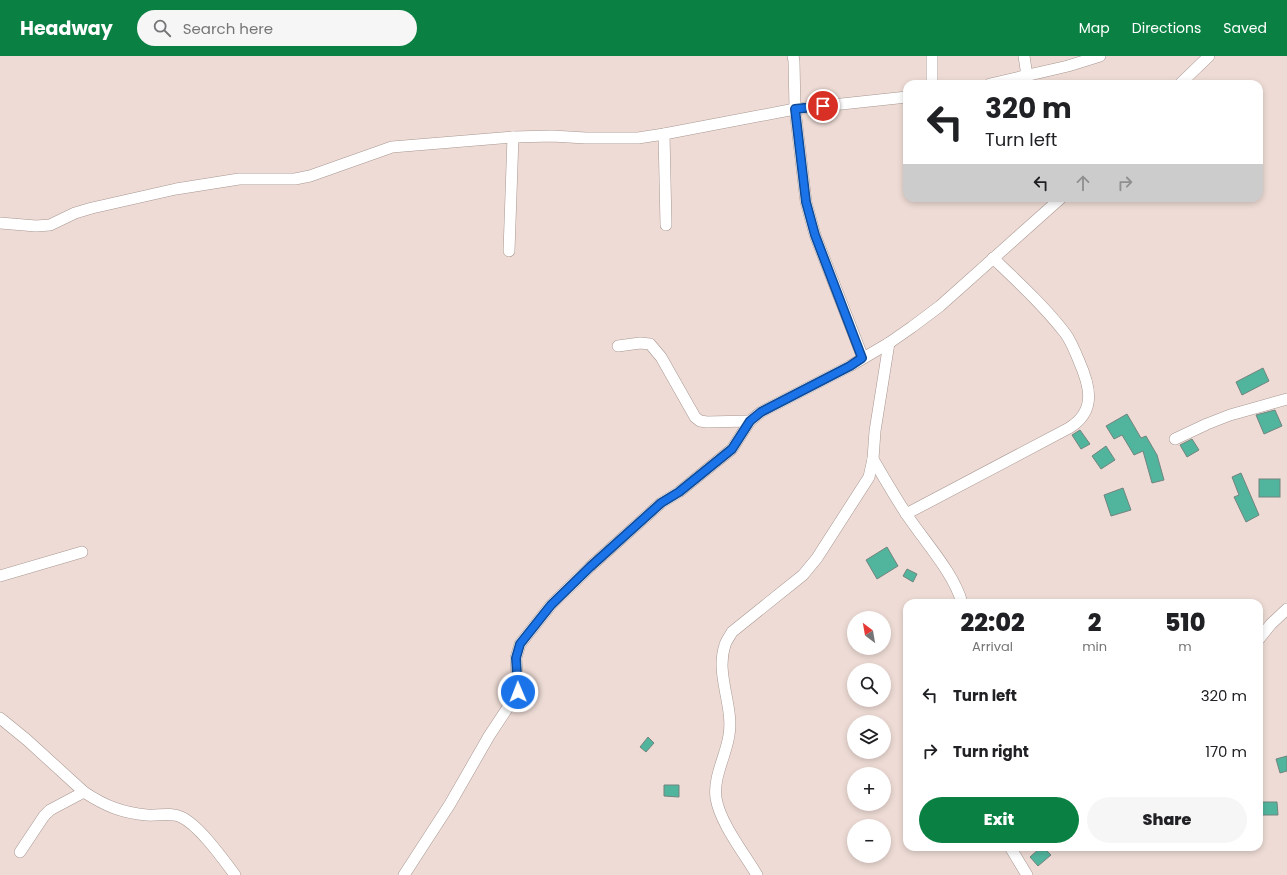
<!DOCTYPE html>
<html lang="en">
<head>
<meta charset="utf-8">
<style>
	body { margin:0; font-family:Poppins,sans-serif; background:#f6f6f6; color:#202124; height:100vh; display:flex; flex-direction:column; font-size:15px; white-space:nowrap }
	* { box-sizing:border-box; margin:0 }
	p { font-size:13px; color:#757577 }
	.icon { flex:none; width:22px; height:22px; fill:none; stroke:currentColor; stroke-width:2; stroke-linecap:round; stroke-linejoin:round }
	.map { position:relative; flex:1; overflow:hidden }
	.drawer { position:absolute; left:903px; top:543px; width:360px; height:252px; display:flex; flex-direction:column; background:#fff; border-radius:12px; box-shadow:0 2px 6px #0003 }
	.drawer>* { flex:none }
	.guide { position:absolute; left:903px; top:24px; width:360px; height:122px; border-radius:12px; box-shadow:0 2px 6px #0003; background:#fff; color:#202124; overflow:hidden }
	.needle { width:26px; rotate:329deg }
	.tools { position:absolute; left:847px; top:555px; display:grid; gap:8px }
	.tools a { display:grid; place-items:center; width:44px; height:44px; border-radius:50%; background:#fff; box-shadow:0 2px 6px #0003; font-size:20px }
	.pin { position:absolute; display:grid; place-items:center; width:34px; height:34px; color:#fff; margin:-17px; border:2px solid #fff; border-radius:50%; box-shadow:0 1px 4px #0007 }
	.me { position:absolute; width:44px; margin:-22px; rotate:359deg; stroke-linejoin:round; filter:drop-shadow(0 0 3px #0008) }
	.turn { display:flex; align-items:center; gap:14px; height:84px; padding:0 16px; font-size:18px }
	.turn .icon { width:52px; height:52px; stroke-width:2.5 }
	.turn b { display:block; font-size:28px; line-height:34px }
	.lanes { display:flex; align-items:center; height:38px; padding:0 16px; background:#0003; justify-content:center; gap:20px; direction:ltr }
	.lanes .off { opacity:.35 }
	.eta { display:flex; justify-content:space-evenly; align-items:center; height:68px; text-align:center }
	.eta b { font-size:24px; font-weight:800; line-height:28px }
	.button { display:flex; gap:8px; margin-top:auto; padding:8px 16px }
	.button a { flex:1; height:46px; border-radius:24px; background:#0b8043; color:#fff; font-size:16px; font-weight:800; line-height:46px; text-align:center }
	.button a+a { background:#f6f6f6; color:#202124 }
	ul { padding:0; list-style:none }
	li { display:flex; align-items:center; gap:12px; height:56px; padding:0 16px }
	li div { flex:1 }
	li b { display:block; font-size:15px }
	li em { font-style:normal }
	header { display:flex; align-items:center; gap:24px; box-sizing:border-box; height:56px; padding:0 20px; background:#0b8043; color:#fff }
	header strong { font-size:19px }
	nav { display:flex; gap:22px; margin-inline-start:auto; font-size:14px }
	.search { width:280px; height:36px; background:#f6f6f6; display:flex; align-items:center; gap:10px; box-sizing:border-box; padding:0 14px; border-radius:22px; color:#757577; font-size:15px }
	.map>svg:first-child { display:block }
	.building { fill:#51b59d; stroke:#72847e }
	.lines { fill:none; stroke-linecap:round; stroke-linejoin:round }
	.minor-casing { stroke:#a89791; stroke-width:12 }
	.minor { stroke:#fff; stroke-width:11 }
	.route-casing { stroke:#114b97; stroke-width:10 }
	.route { stroke:#1a73e8; stroke-width:7 }
</style>
</head>
<body>
<header>
<strong>Headway</strong>
<div class="search"><svg class="icon" aria-label="search" viewBox="0 0 24 24"><circle cx="10" cy="10" r="6"/><path d="M15 15l6 6"/></svg>Search here</div>
<nav><a>Map</a><a>Directions</a><a>Saved</a></nav>
</header>
<div class="map">
<svg width="1287" height="819" viewBox="0 0 1287 819">
	<rect width="100%" height="100%" fill="#eedbd5"/>
	<!-- building -->
	<g class="building">
		<path d="M1263 312 1269 325 1242 339 1236 326Z"/>
		<path d="M1275 354 1282 370 1264 378 1256 359Z"/>
		<path d="M1127 358 1141 382 1146 380 1157 399 1164 424 1152 427 1143 395 1134 399 1122 379 1114 383 1106 370Z"/>
		<path d="M1080 374 1090 388 1081 393 1072 379Z"/>
		<path d="M1192 383 1199 394 1187 401 1180 389Z"/>
		<path d="M1106 390 1115 404 1101 413 1092 400Z"/>
		<path d="M1241 417 1259 459 1246 466 1234 441 1239 439 1232 421Z"/>
		<rect x="1259" y="423" width="21" height="18"/>
		<path d="M1123 432 1131 454 1111 460 1104 439Z"/>
		<path d="M887 491 898 510 877 523 866 504Z"/>
		<path d="M907 513 917 518 913 526 903 520Z"/>
		<path d="M648 681 654 687 646 696 640 691Z"/>
		<path d="M1287 700V715L1280 717 1276 703Z"/>
		<path d="M664 729H679V741L664 740Z"/>
		<path d="M1259 746H1277L1278 759H1259Z"/>
		<path d="M1041 791H1043L1051 799 1038 810 1030 801Z"/>
	</g>
	<g class="lines">
		<!-- minor casing -->
		<g class="minor-casing">
			<g id="minor">
				<path d="M793 0 794 5 795 53 806 146 815 179 863 302"/>
				<path d="M1024 0 1027 20"/>
				<path d="M932 28V0"/>
				<path d="M990 28 1068 10 1100 0"/>
				<path d="M1180 28 1209 0"/>
				<path d="M664 78 666 169"/>
				<path d="M0 167 36 170 50 169 75 157 92 152 176 133 239 123H295L310 120 392 91 513 81 552 80 586 82H638L664 78 795 53 907 41"/>
				<path d="M509 195 513 81"/>
				<path d="M618 290 640 287 650 288 661 301 695 361 700 365 707 366 750 365"/>
				<path d="M1175 383 1207 368 1230 359 1287 343"/>
				<path d="M873 403C884 422 895 441 907 459 924 485 954 517 962 547"/>
				<path d="M906 458 1069 372C1097 355 1090 330 1079 305 1075 295 1071 285 1065 277 1044 250 1018 226 993 202"/>
				<path d="M0 520 82 496"/>
				<path d="M1259 583 1271 568 1287 553"/>
				<path d="M0 662 27 684 84 736C105 750 123 757 147 759 159 760 170 756 181 761 199 769 223 803 235 819"/>
				<path d="M1010 791 1027 819"/>
				<path d="M20 796 44 760 50 754 84 736"/>
				<path d="M404 819 450 748 489 680 518 636 516 602 520 588 551 549 590 511 661 447 679 436 732 393 750 365 761 356 850 310 889 287 912 271 940 250 1061 142"/>
				<path d="M757 819C744 797 720 767 716 742 713 721 726 700 729 679 734 650 715 618 725 589 726 585 730 580 732 576L803 519 817 502 869 421 873 403 875 375 889 287"/>
			</g>
		</g>
		<!-- minor -->
		<use href="#minor" class="minor"/>
	</g>
	<g class="lines">
		<!-- route casing -->
		<g class="route-casing">
			<path id="route" d="M518 636 516 602 520 588 551 549 590 511 661 447 679 436 732 393 750 365 761 356 850 310 862 302 815 179 806 146 795 53 823 50"/>
		</g>
		<!-- route -->
		<use href="#route" class="route"/>
	</g>
</svg>
<div class="tools">
<a><svg class="needle" viewBox="-14 -14 28 28"><path d="M0-13l5 13h-10z" fill="#e53935"/><path d="M0 13l5-13h-10z" fill="#757577"/></svg></a>
<a><svg class="icon" aria-label="search" viewBox="0 0 24 24"><circle cx="10" cy="10" r="6"/><path d="M15 15l6 6"/></svg></a>
<a><svg class="icon" aria-label="layers" viewBox="0 0 24 24"><path d="M12 4l9 5-9 5-9-5zM3 14l9 5 9-5"/></svg></a>
<a>+</a>
<a>−</a>
</div>
<div class="pin" style="left:823px;top:50px;background:#d93025"><svg class="icon" aria-label="arrive" viewBox="0 0 24 24"><path d="M6 21V4h12l-3 4 3 4H6"/></svg></div>
<svg class="me" style="left:518px;top:636px" viewBox="-20 -20 40 40"><circle r="17" fill="#1a73e8" stroke="#fff" stroke-width="3"/><path d="M0-11L8 9 0 5-8 9z" fill="#fff"/></svg>
<div class="guide">
<div class="turn"><svg class="icon" aria-label="left" viewBox="0 0 24 24"><path d="M17 20v-9H6M10 6l-5 5 5 5"/></svg><div><b>320 m</b>Turn left</div></div>
<div class="lanes"><svg class="icon" aria-label="left" viewBox="0 0 24 24"><path d="M17 20v-9H6M10 6l-5 5 5 5"/></svg><svg class="icon off" aria-label="ahead" viewBox="0 0 24 24"><path d="M12 20V5M6 11l6-6 6 6"/></svg><svg class="icon off" aria-label="right" viewBox="0 0 24 24"><path d="M7 20v-9h11M14 6l5 5-5 5"/></svg></div>
</div>
<section class="drawer">
<div class="eta">
<div><b>22:02</b><p>Arrival</p></div>
<div><b>2</b><p>min</p></div>
<div><b>510</b><p>m</p></div>
</div>
<ul>
<li><svg class="icon" aria-label="left" viewBox="0 0 24 24"><path d="M17 20v-9H6M10 6l-5 5 5 5"/></svg><div><b>Turn left</b></div><em>320 m</em></li>
<li><svg class="icon" aria-label="right" viewBox="0 0 24 24"><path d="M7 20v-9h11M14 6l5 5-5 5"/></svg><div><b>Turn right</b></div><em>170 m</em></li>
</ul>
<div class="button"><a>Exit</a><a>Share</a></div>
</section>
</div>
</body>
</html>
